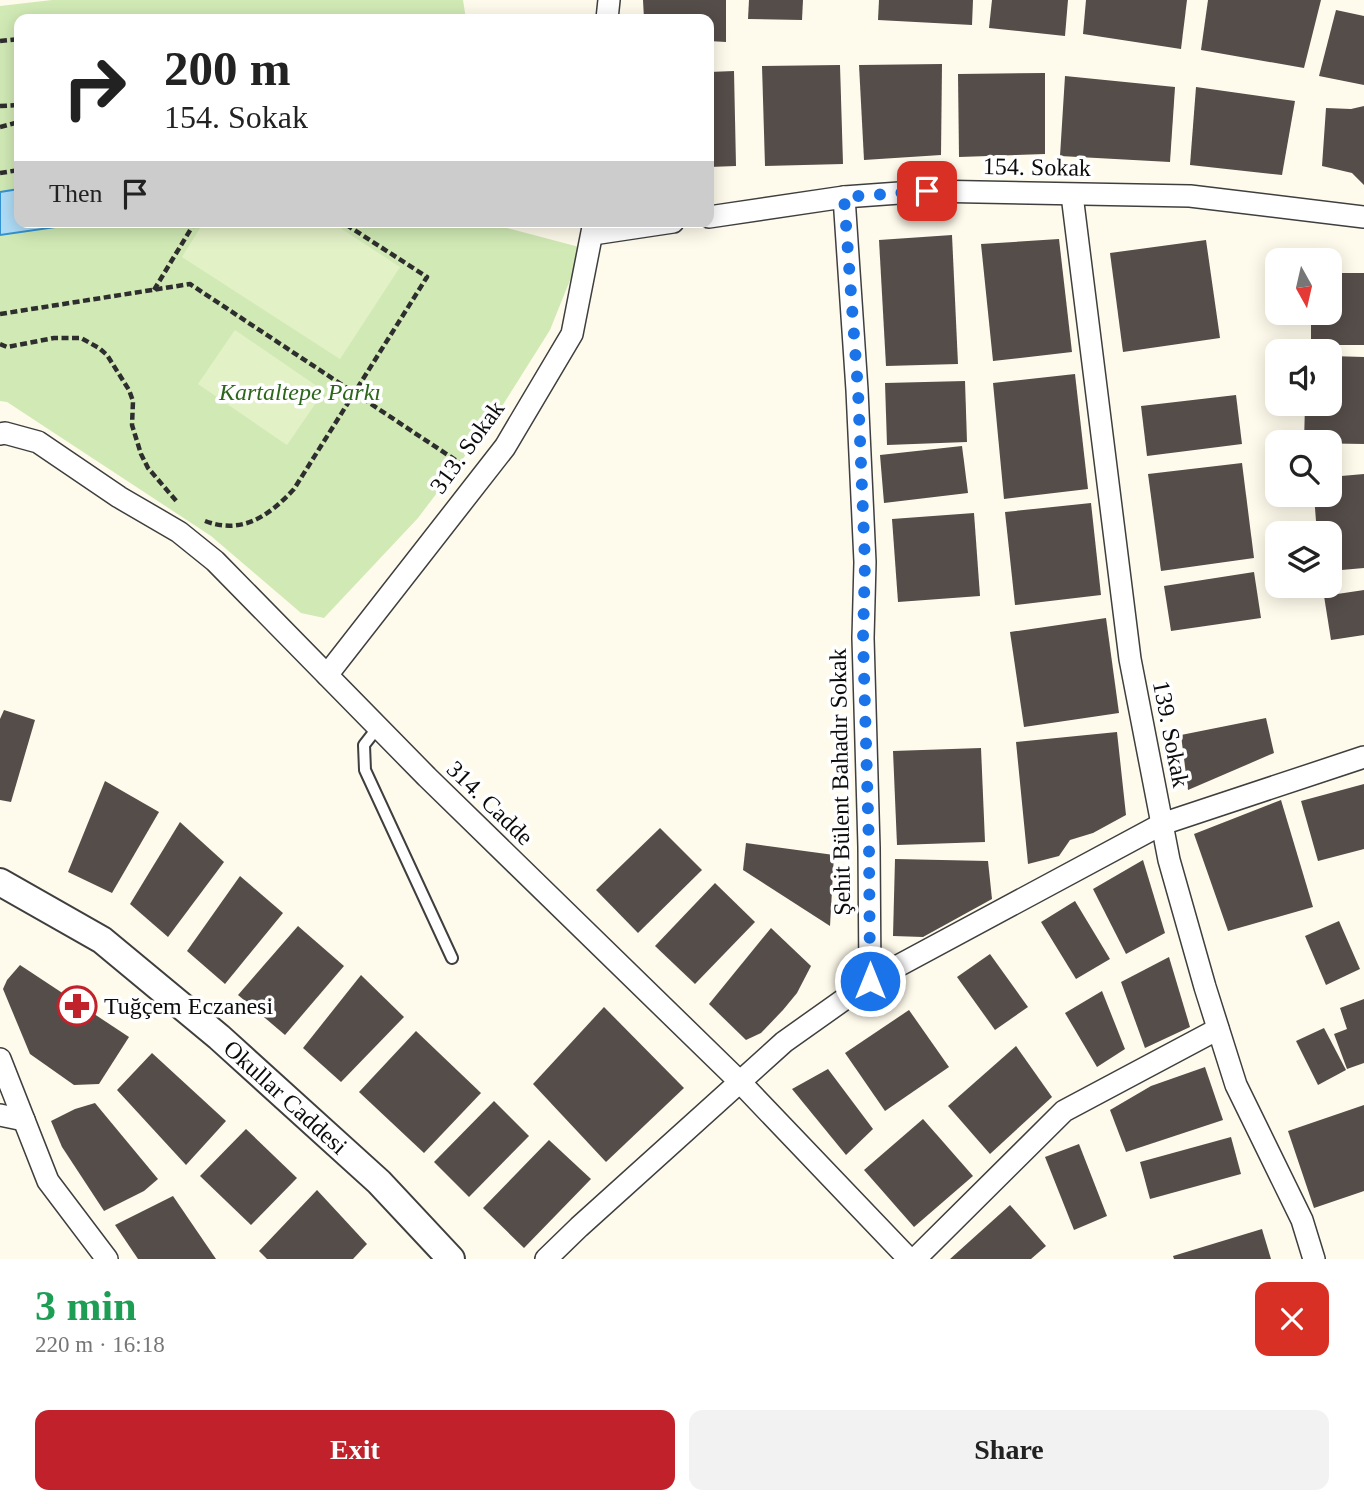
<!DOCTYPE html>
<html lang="en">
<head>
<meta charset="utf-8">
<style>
	body { margin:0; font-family:"Times New Roman",serif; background:#f2f2f2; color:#222; height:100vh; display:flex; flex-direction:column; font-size:26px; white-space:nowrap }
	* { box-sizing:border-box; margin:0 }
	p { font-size:23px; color:#767676 }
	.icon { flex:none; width:38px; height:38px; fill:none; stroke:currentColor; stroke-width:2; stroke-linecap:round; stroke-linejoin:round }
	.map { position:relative; height:1259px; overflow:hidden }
	.details { display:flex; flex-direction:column; background:#fff; flex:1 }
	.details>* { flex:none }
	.top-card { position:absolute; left:14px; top:14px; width:700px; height:214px; border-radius:14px; box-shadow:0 4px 18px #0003; background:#fff; color:#222; overflow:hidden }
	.needle { width:46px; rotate:172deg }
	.buttons { position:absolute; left:1265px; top:248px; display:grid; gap:14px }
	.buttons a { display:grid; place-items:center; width:77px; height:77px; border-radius:14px; background:#fff; box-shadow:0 4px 18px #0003; font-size:35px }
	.pin { position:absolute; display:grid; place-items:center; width:60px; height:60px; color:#fff; margin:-30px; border-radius:14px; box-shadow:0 4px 10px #0006 }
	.me { position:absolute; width:77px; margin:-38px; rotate:0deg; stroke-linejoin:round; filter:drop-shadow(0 0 5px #0008) }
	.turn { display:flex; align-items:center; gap:24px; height:147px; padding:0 35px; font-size:32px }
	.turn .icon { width:91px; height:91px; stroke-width:2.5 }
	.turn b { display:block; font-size:49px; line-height:60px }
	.then { display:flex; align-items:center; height:66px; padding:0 35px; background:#0003; gap:14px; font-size:26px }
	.round { display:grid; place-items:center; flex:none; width:74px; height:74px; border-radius:14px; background:#f2f2f2 }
	.head { display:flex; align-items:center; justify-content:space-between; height:119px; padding:0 35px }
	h1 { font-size:42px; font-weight:700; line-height:52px; color:#1e9e55 }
	.button { display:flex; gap:14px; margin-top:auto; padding:14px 35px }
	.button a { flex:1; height:80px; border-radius:14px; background:#c0212a; color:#fff; font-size:28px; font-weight:700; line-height:80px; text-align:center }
	.button a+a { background:#f2f2f2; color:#222 }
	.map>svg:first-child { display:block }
	.green { fill:#d1eab5 }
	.pitch { fill:#e3f1c7 }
	.water { fill:#afddf8; stroke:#3494d1; stroke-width:2 }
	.building { fill:#554d49 }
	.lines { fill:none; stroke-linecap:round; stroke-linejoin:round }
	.service-casing { stroke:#3f3f3f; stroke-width:14 }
	.minor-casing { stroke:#3f3f3f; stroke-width:24 }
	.tertiary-casing { stroke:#3f3f3f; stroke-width:30 }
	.path { stroke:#2e2e2e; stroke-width:4.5; stroke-dasharray:7 3.5; stroke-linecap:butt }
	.service { stroke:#fff; stroke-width:10 }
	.minor { stroke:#fff; stroke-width:21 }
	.tertiary { stroke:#fff; stroke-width:26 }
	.route { stroke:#1a73e8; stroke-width:12; stroke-dasharray:0 21.6 }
	.labels { text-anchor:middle; stroke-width:7; stroke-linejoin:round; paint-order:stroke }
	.street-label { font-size:24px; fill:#0c0c0c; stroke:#fff }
	.park-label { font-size:24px; font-style:italic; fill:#2c661b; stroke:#fff }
	.poi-label { font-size:24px; fill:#0c0c0c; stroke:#fff; text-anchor:start }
</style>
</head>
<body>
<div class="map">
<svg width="1364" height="1259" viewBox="0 0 1364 1259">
	<rect width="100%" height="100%" fill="#fffbec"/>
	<!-- green -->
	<path class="green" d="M52 0H463L466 19H19V222H484L583 248 550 330 499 411 418 518 324 618 301 613 211 536 7 402 0 401V6Z"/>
	<!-- pitch -->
	<g class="pitch">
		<path d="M204 222H331L400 267 340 359 182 257Z"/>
		<path d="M235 330 324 391 287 445 198 384Z"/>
	</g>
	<!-- water -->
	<path class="water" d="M19 189V222H70V225L0 235V192Z"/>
	<!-- building -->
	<g class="building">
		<path d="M643 0H726V42L709 41V19H644Z"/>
		<path d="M749 0H803L802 20 748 19Z"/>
		<path d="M879 0H973L972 25 878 20Z"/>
		<path d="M992 0H1068L1065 36 989 28Z"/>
		<path d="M1086 0H1187L1181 49 1083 34Z"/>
		<path d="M1208 0H1321L1304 68 1201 50Z"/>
		<path d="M1336 10 1364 16V85L1319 76Z"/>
		<path d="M942 64 941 155 864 160 859 65Z"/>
		<path d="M840 65 843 164 765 166 762 66Z"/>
		<path d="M734 71 736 166 709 167V72Z"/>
		<path d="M1045 73V154L959 157 958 74Z"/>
		<path d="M1065 76 1175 87 1170 162 1060 156Z"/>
		<path d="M1196 87 1295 101 1282 175 1190 165Z"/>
		<path d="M1364 106V185L1352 173 1322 166 1326 108 1351 109Z"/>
		<path d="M952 235 958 364 886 366 879 240Z"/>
		<path d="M1059 239 1072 352 993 361 981 244Z"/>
		<path d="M1206 240 1220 338 1123 352 1110 253Z"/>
		<path d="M1330 273H1364V345H1311V313H1330Z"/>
		<path d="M1330 356 1364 357V444L1304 443 1305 404H1330Z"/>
		<path d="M1075 374 1088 489 1004 499 993 383Z"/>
		<path d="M965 381 967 442 887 445 885 383Z"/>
		<path d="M1236 395 1242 444 1147 456 1141 406Z"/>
		<path d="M962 446 968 493 884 503 880 455Z"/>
		<path d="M1242 463 1254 558 1161 571 1148 474Z"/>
		<path d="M1364 474V568L1330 571V534H1317L1314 495H1330V477Z"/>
		<path d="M1091 503 1101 595 1015 605 1005 512Z"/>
		<path d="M974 513 980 596 898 602 892 519Z"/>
		<path d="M1254 572 1261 618 1171 631 1164 586Z"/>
		<path d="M1364 590V635L1331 640 1324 596Z"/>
		<path d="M1106 618 1119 713 1024 727 1010 632Z"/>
		<path d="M4 710 35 720 11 802 0 800V719Z"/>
		<path d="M1266 718 1274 753 1188 790 1181 735Z"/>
		<path d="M1117 732 1126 815 1093 833 1070 840 1059 856 1028 864 1016 742Z"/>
		<path d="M981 748 985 842 897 845 893 751Z"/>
		<path d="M105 781 159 812 112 893 68 872Z"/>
		<path d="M1364 784V849L1318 861 1301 801Z"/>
		<path d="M1281 800 1313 907 1228 931 1194 834Z"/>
		<path d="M180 822 224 862 168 937 130 904Z"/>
		<path d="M660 828 702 870 638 933 596 890Z"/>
		<path d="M746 843 834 855 830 926 743 870Z"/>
		<path d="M895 859 988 861 992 899 923 937 893 936Z"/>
		<path d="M1143 860 1165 933 1126 954 1093 889Z"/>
		<path d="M240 876 283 913 225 984 187 951Z"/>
		<path d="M715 883 755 922 695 984 655 946Z"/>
		<path d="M1075 901 1110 959 1076 979 1041 922Z"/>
		<path d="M1339 921 1360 969 1326 985 1305 936Z"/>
		<path d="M298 926 344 966 285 1035 238 995Z"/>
		<path d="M771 928 811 966 797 993 783 1010 761 1033 746 1040 709 1004Z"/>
		<path d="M990 954 1028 1007 995 1030 957 977Z"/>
		<path d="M1169 957 1190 1027 1145 1048 1121 982Z"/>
		<path d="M20 965 129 1037 99 1084 74 1085 30 1054 3 989 7 980Z"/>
		<path d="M361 975 404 1017 341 1082 303 1048Z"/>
		<path d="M1102 991 1125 1049 1097 1067 1065 1013Z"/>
		<path d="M1364 999V1063L1347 1069 1334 1034 1347 1029 1340 1008Z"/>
		<path d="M604 1007 684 1088 606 1162 533 1084Z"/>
		<path d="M909 1010 949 1067 885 1111 845 1053Z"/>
		<path d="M1324 1028 1346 1070 1318 1085 1296 1041Z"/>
		<path d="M416 1031 481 1093 424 1153 359 1092Z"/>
		<path d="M1016 1046 1052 1097 990 1154 948 1106Z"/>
		<path d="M152 1053 226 1121 186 1165 117 1090Z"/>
		<path d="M1205 1067 1223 1120 1126 1152 1110 1110 1151 1086Z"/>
		<path d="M828 1069 873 1129 846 1155 792 1089Z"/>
		<path d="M494 1101 529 1136 469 1197 434 1162Z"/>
		<path d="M95 1103 158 1179 144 1191 104 1211 62 1147 51 1121 75 1109Z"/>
		<path d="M1364 1105V1191L1314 1208 1288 1131Z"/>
		<path d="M923 1119 973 1176 914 1227 864 1170Z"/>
		<path d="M246 1129 297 1178 251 1225 200 1176Z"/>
		<path d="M1231 1137 1241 1174 1150 1199 1140 1162Z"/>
		<path d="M549 1140 591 1179 524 1248 483 1208Z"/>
		<path d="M1079 1144 1107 1216 1074 1230 1045 1157Z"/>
		<path d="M317 1190 367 1244 353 1259H267L259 1251Z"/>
		<path d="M173 1196 216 1259H138L115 1225Z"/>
		<path d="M1010 1205 1046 1246 1031 1259H950Z"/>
		<path d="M1262 1229 1271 1259H1174L1173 1256Z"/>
	</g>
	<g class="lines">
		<!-- service casing -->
		<g class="service-casing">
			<path id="service" d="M378 727 364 745 365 770 452 958"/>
		</g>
		<!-- minor casing -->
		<g class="minor-casing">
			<g id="minor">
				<path d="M607 19 609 0"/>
				<path d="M1072 195 1130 659 1169 860 1205 987 1236 1085 1302 1220 1314 1259"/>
				<path d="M709 217 844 197 927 191 1190 196 1364 217"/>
				<path d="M593 234 673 222"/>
				<path d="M0 434 5 433 38 442 119 497 179 532 215 561 427 777 739 1081 909 1259"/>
				<path d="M327 675 505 447 572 334 594 222"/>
				<path d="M870 981 1162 824 1364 757"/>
				<path d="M0 1059 48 1181 107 1259"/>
				<path d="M0 1115 24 1120"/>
				<path d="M546 1259 579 1227 784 1042 870 981 869 847 863 638 865 562 857 390 844 197"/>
				<path d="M915 1259 1064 1111 1218 1029"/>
			</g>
		</g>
		<!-- tertiary casing -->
		<g class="tertiary-casing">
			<g id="tertiary">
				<path id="s1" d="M0 882 102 940 219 1037 379 1182 451 1259"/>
			</g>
		</g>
		<!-- path -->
		<g class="path">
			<path d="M0 41 19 39"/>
			<path d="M0 106 19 105"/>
			<path d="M0 127 19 122"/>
			<path d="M0 173 19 170"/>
			<path d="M154 290 195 222"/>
			<path d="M0 314 190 284 463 465"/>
			<path d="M0 344 7 347 54 338H81L99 348 107 355 129 390 133 401 132 425 141 454 148 468 178 503"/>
			<path d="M205 521C242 535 269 516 294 489L427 277 342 222"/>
		</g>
		<!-- service -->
		<use href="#service" class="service"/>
		<!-- minor -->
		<use href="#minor" class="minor"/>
		<!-- tertiary -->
		<use href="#tertiary" class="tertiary"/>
	</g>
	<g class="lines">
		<!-- route -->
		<path class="route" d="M870 981 869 847 863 638 865 562 858 390 844 197 927 191"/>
	</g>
	<!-- icons -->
	<defs>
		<g id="pharmacy-ring" transform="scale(2.0125)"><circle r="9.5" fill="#fff" stroke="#c0212a" stroke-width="1.5"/><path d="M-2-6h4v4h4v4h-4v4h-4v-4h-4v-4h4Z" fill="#c0212a"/></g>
	</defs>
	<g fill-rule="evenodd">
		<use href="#pharmacy-ring" x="77" y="1006"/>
	</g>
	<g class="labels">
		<!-- street labels -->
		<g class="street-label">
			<text transform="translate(1037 167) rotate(1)" y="8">154. Sokak</text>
			<text transform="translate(467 447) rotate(-54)" y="8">313. Sokak</text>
			<text transform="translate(1171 734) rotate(79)" y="8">139. Sokak</text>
			<text transform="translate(840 782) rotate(-91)" y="8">Şehit Bülent Bahadır Sokak</text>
			<text transform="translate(490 803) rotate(44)" y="8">314. Cadde</text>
			<text dy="8" stroke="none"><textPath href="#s1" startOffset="359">Okullar Caddesi</textPath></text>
		</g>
		<!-- park labels -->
		<g class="park-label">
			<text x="300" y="400">Kartaltepe Parkı</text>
		</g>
		<!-- poi labels -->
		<g class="poi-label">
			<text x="104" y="1014">Tuğçem Eczanesi</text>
		</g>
	</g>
</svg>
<div class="buttons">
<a><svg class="needle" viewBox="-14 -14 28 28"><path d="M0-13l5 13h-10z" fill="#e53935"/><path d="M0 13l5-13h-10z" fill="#767676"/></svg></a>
<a><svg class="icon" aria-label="sound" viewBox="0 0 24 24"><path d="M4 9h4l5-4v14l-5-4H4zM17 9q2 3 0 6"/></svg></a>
<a><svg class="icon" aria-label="search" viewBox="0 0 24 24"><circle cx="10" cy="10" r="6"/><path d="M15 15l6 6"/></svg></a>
<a><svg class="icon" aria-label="layers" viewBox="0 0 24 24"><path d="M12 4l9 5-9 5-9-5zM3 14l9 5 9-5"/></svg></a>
</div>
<div class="pin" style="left:927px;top:191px;background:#d93025"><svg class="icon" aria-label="arrive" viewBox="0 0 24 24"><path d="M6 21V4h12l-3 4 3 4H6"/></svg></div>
<svg class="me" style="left:870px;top:981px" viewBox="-20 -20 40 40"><circle r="17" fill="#1a73e8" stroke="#fff" stroke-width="3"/><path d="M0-11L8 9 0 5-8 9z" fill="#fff"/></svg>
<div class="top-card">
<div class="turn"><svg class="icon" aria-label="right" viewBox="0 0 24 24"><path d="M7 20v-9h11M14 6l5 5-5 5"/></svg><div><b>200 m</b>154. Sokak</div></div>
<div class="then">Then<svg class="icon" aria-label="arrive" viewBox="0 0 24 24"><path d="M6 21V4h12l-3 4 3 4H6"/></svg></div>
</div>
</div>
<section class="details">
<div class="head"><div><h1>3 min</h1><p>220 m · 16:18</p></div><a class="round" style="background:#d93025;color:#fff"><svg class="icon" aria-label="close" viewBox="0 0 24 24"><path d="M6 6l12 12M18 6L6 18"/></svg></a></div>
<div class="button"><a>Exit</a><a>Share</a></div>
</section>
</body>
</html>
